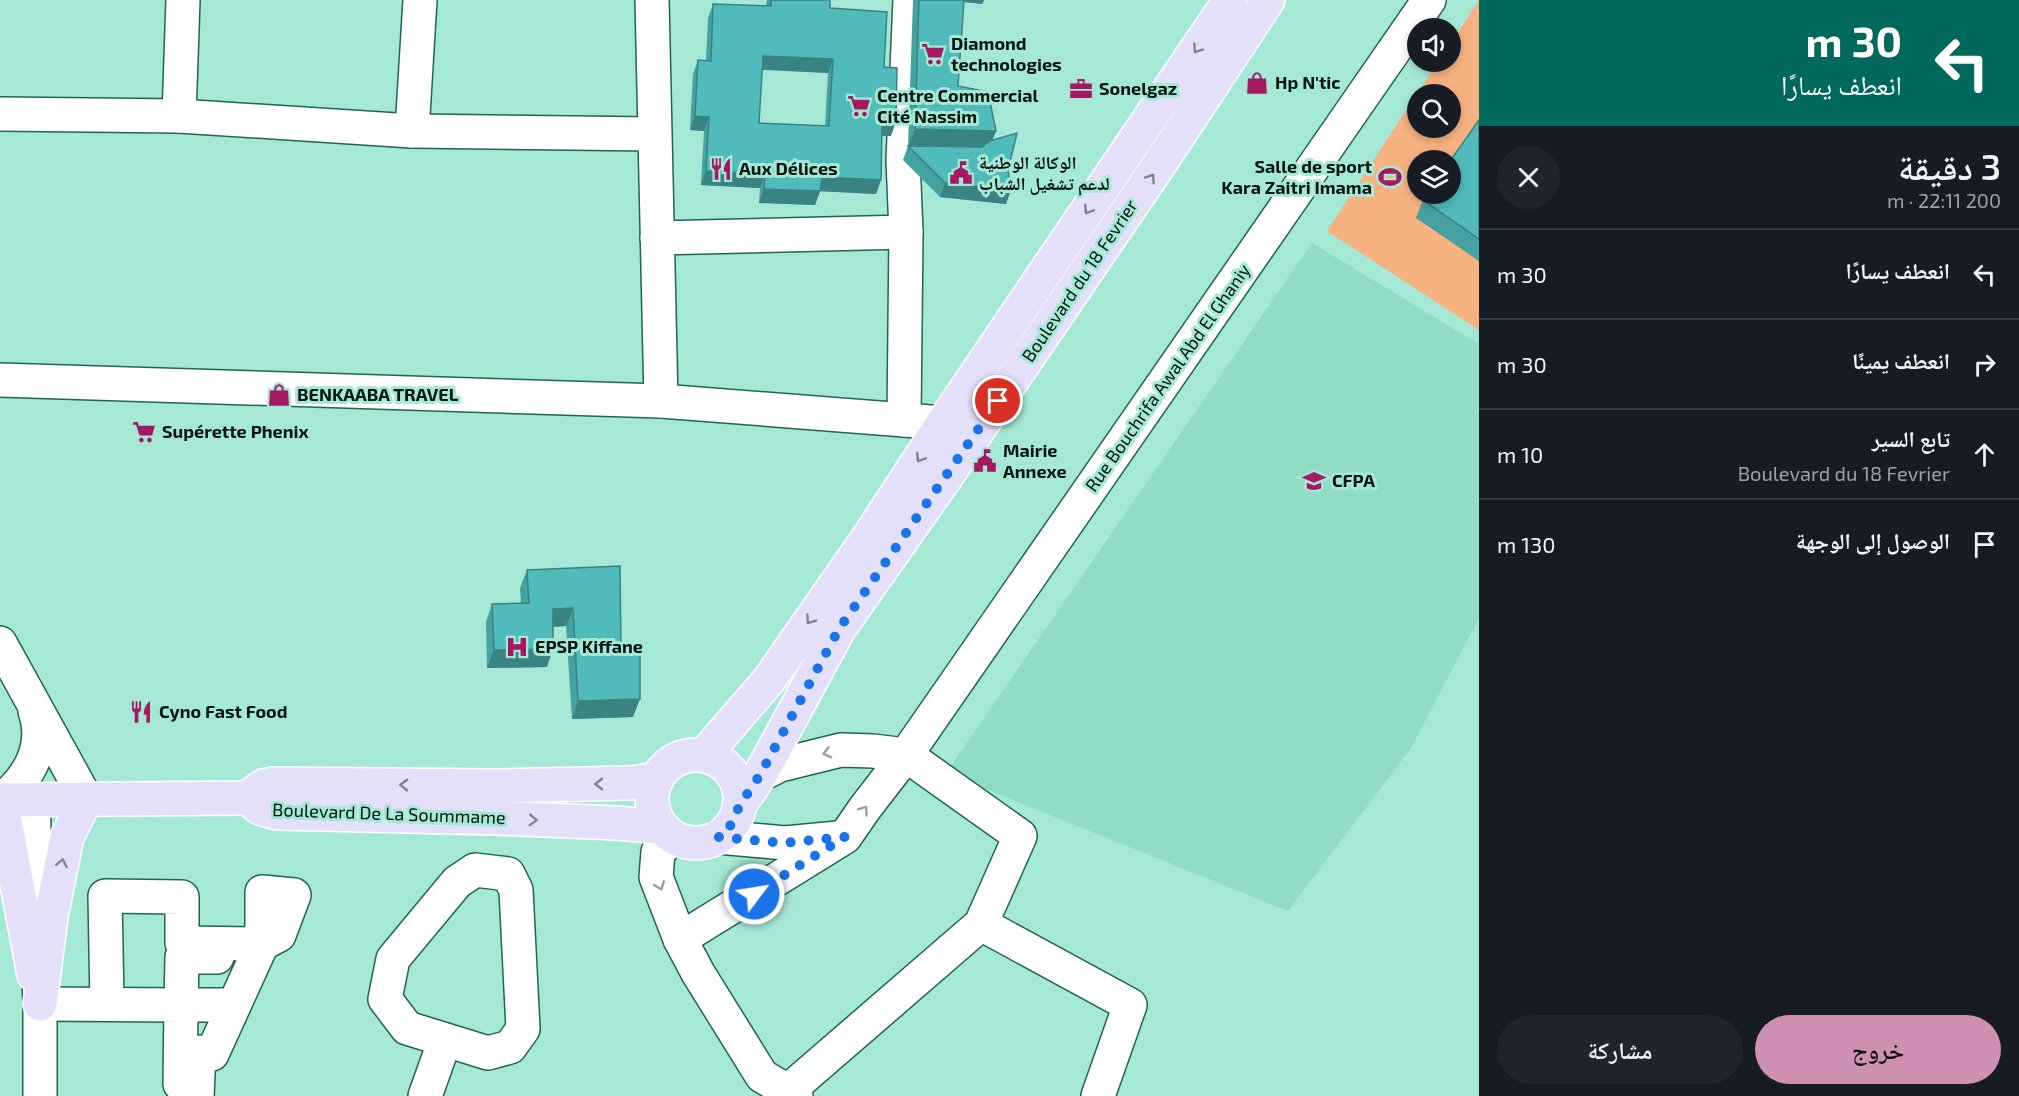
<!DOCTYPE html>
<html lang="ar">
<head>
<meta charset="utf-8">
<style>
	body { margin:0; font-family:"Exo 2","Noto Naskh Arabic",sans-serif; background:#20242c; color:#f1f3f6; direction:rtl; height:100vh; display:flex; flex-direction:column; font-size:22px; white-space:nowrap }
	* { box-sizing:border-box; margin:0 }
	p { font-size:20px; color:#9ea1a6 }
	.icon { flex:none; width:33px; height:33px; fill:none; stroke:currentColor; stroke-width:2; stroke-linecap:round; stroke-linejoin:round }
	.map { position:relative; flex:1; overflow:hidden; direction:ltr }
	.details { display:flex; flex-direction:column; background:#171b24; width:540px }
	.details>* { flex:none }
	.hud { background:#00695c; color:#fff; overflow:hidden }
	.fabs { position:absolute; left:1407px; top:18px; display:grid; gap:12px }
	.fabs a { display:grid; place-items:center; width:54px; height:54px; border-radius:50%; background:#171b24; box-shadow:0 3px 9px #0003; font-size:30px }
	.pin { position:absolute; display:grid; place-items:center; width:51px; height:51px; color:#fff; margin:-26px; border:3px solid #fff; border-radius:50%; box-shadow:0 2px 6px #0007 }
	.me { position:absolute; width:66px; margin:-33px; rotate:59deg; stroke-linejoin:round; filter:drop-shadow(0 0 4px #0008) }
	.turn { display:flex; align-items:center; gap:21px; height:126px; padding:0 18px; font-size:27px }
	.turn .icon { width:78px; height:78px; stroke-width:2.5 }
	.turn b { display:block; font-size:42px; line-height:51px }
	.round { display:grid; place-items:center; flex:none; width:63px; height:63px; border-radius:32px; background:#20242c }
	.head { display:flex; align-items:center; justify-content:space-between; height:102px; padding:0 18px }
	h1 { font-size:36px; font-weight:600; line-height:45px }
	.action { display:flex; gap:12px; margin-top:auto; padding:12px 18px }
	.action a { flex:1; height:69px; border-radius:36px; background:#ce91b3; color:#111; font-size:24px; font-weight:600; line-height:69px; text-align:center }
	.action a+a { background:#20242c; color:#f1f3f6 }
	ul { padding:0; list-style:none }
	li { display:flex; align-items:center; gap:18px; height:90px; padding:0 18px; border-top:2px solid #363941 }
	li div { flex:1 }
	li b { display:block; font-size:22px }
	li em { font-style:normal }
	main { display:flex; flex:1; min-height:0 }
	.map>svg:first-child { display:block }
	.built { fill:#91dcc7 }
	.green { fill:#f7b282; fill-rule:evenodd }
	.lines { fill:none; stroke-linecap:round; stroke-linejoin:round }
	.minor-casing { stroke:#206454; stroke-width:36 }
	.major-casing { stroke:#fff; stroke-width:36 }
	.minor { stroke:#fff; stroke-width:33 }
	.major { stroke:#e5e0f9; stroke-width:33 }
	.wall { fill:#46a1a1; fill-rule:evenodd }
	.shaded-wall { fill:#398383 }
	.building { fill:#51bbbb; stroke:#398383; stroke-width:1.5; fill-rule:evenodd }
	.oneway { stroke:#7e8590 }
	.oneway2 { stroke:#99a29f }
	.route { stroke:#1a73e8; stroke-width:10; stroke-dasharray:0 18 }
	.labels { text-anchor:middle; stroke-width:6; stroke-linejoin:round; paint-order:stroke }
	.poi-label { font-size:18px; font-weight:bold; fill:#001610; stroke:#a5e8d5; text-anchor:start }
	.street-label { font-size:18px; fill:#001610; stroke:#a5e8d5 }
</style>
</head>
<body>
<main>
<section class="details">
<div class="hud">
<div class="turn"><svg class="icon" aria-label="left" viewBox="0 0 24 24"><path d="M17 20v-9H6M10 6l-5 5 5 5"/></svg><div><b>30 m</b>انعطف يسارًا</div></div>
</div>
<div class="head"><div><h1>3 دقيقة</h1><p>200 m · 22:11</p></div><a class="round"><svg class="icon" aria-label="close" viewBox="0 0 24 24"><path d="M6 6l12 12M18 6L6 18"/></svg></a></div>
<ul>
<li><svg class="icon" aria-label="left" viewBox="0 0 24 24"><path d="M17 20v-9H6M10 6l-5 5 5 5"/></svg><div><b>انعطف يسارًا</b></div><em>30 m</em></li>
<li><svg class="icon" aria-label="right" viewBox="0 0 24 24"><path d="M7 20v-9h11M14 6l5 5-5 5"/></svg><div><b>انعطف يمينًا</b></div><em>30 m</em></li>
<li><svg class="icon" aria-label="ahead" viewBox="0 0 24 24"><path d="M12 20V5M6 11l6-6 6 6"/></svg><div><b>تابع السير</b><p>Boulevard du 18 Fevrier</p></div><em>10 m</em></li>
<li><svg class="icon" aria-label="arrive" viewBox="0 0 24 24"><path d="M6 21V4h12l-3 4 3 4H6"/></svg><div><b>الوصول إلى الوجهة</b></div><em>130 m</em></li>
</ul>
<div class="action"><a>خروج</a><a>مشاركة</a></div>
</section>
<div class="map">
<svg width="1479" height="1096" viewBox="0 0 1479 1096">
	<rect width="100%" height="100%" fill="#a5e8d5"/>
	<!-- built -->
	<path class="built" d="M1312 243 1479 344V618L1411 748 1288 911 946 773Z"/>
	<!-- green -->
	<path class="green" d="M1479 0V330L1327 231 1438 62H1450L1451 43ZM1418 94H1450V128H1418ZM1418 160H1450V194H1418Z"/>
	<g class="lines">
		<!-- minor casing -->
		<g class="minor-casing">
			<g id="minor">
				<path d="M652 0 661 401"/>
				<path d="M0 114 179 116 412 131 654 134"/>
				<path d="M179 116 183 0"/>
				<path d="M412 131 420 0"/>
				<path d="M657 238 906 232 903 160 910 0"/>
				<path d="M0 380 661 401 943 423"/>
				<path d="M904 420 906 232"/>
				<path d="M0 643 86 799"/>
				<path d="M760 775 780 765 841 750 873 751 906 755 1020 836 981 924 788 1091"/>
				<path d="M1 800C29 779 47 746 35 711"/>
				<path d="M33 800 40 1004V1096"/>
				<path d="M673 837 658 852 656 877 680 939 698 973 762 1076 796 1096"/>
				<path d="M718 837 785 843 838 838"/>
				<path d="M475 870 508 874 516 890 523 1029 510 1047 488 1053 407 1028 385 999 393 959 457 882Z"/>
				<path d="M981 924 1130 1005 1098 1096"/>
				<path d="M680 939 845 837 865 808 906 755 1429 0"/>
				<path d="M217 957H182L181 1005H233"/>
				<path d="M40 1004 181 1005 180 1084"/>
				<path d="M107 1004 105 896 182 897V943L262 944V892L294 895 279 935 262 944 212 1054 199 1052 197 1096"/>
				<path d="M425 1096 445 1040"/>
			</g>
		</g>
		<!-- major casing -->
		<g class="major-casing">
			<g id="major">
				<path d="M698 755H704L769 680 870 535 943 423 1230 0"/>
				<circle cx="696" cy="799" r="44"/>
				<path d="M247 798 260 808 276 813 496 818 616 823 662 827"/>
				<path d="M247 798 263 786 274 784 497 786 631 783 657 779"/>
				<path d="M0 800 247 798"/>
				<path d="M1 800 34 975"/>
				<path d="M739 806 760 775 839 629 944 480 1159 165 1268 0"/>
				<path d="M40 1004 51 917 67 837 86 799"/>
			</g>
		</g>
		<!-- minor -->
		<use href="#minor" class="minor"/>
		<!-- major -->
		<use href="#major" class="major"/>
	</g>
	<!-- wall -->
	<g class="wall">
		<path d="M767 0H830V8L884 67 891 136H882L881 180 876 194 820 191 815 205 759 203 760 188 701 185 704 131 690 130 693 74 698 60H706L708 18 713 4 766 6ZM762 70 828 73 825 126 759 123Z"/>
		<path d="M913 0H984L982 4 964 2 958 86 996 131 992 140 1008 170 1006 204 940 197 903 160 908 146Z"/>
		<path d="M1479 120V261L1416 218 1423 200Z"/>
		<path d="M620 566 621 654 633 717 572 719 566 626 553 627 547 667 487 668 486 622 492 604 521 603 520 588 527 570Z"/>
	</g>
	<!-- shaded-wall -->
	<g class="shaded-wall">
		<path d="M959 0H984L982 4 958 1Z"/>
		<path d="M763 56 833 59 828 73 758 69Z"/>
		<path d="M695 116 709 117 704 131 690 130Z"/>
		<path d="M882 122H896L891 136H877Z"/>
		<path d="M915 129 996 131 989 149 908 147Z"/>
		<path d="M706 171 765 174 760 188 701 185Z"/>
		<path d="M822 177 881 180 876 194 817 191Z"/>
		<path d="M945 183 1011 190 1006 204 940 197Z"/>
		<path d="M764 189 820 191 815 205 759 203Z"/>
		<path d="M573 608 566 626 546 627 553 609Z"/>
		<path d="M553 649 547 667 487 668 494 650Z"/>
		<path d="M640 699 633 717 572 719 578 701Z"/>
	</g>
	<!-- building -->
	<g class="building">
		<path d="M771 0H830V8L887 12 884 67 897 68 896 122H882L881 180 822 177 820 191 764 189 765 174 706 171 709 117 695 116 698 60 711 61 713 4 771 6ZM763 56 833 59 829 126 759 123Z"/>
		<path d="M919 0H964L958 86 988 92 996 131 915 129Z"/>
		<path d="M1479 120V239L1423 200 1427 194H1450V161Z"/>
		<path d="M1017 133 1008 170 1011 190 945 183 908 146 982 147 990 141Z"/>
		<path d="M620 566 621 654H640V699L578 701 573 608 553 609V649L494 650 492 604 529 603 527 570Z"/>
	</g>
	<!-- one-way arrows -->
	<defs><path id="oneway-chevron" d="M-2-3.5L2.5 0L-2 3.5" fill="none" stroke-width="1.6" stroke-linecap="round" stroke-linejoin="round" transform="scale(1.5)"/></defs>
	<g class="oneway">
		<use href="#oneway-chevron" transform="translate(1197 49) rotate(124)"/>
		<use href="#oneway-chevron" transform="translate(1151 178) rotate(-56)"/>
		<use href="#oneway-chevron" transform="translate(1088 210) rotate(124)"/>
		<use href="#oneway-chevron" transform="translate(920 458) rotate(123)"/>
		<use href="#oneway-chevron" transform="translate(810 620) rotate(125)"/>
		<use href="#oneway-chevron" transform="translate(599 784) rotate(179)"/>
		<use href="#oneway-chevron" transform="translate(404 785) rotate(-179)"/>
		<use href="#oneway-chevron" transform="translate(533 820) rotate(2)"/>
		<use href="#oneway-chevron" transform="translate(62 863) rotate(-79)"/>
	</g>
	<g class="oneway2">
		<use href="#oneway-chevron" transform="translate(827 753) rotate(166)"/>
		<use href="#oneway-chevron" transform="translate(864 810) rotate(-54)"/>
		<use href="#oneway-chevron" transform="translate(660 886) rotate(69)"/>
	</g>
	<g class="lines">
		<!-- route -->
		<path class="route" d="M754 894 845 837 784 843 718 837 728 829 735 818 739 806 760 775 839 629 998 401"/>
	</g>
	<!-- icons -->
	<defs>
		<g id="supermarket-bare" transform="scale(1.8)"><path d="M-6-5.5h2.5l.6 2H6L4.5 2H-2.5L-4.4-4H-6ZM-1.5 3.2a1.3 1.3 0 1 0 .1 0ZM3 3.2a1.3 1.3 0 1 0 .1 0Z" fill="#a31962" stroke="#a5e8d5" stroke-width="2.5" paint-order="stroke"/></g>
		<g id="shop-bare" transform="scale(1.8)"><path d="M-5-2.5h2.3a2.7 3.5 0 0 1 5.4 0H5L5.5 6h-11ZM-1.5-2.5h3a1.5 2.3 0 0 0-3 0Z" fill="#a31962" stroke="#a5e8d5" stroke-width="2.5" paint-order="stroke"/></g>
		<g id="office-bare" transform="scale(1.8)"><path d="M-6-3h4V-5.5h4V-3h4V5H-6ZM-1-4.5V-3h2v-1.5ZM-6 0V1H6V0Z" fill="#a31962" stroke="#a5e8d5" stroke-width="2.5" paint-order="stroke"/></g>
		<g id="restaurant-bare" transform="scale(1.8)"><path d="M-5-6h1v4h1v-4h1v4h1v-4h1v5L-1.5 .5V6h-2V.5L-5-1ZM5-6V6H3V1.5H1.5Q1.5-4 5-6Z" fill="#a31962" stroke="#a5e8d5" stroke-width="2.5" paint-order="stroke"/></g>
		<g id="civic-bare" transform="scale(1.8)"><path d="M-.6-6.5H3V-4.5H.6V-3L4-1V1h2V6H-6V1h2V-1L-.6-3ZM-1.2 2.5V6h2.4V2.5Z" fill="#a31962" stroke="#a5e8d5" stroke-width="2.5" paint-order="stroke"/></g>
		<g id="stadium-bare" transform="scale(1.8)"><path d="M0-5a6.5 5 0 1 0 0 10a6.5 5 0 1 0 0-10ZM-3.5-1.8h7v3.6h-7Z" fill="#a31962" stroke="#a5e8d5" stroke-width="2.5" paint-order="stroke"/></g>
		<g id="university-bare" transform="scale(1.8)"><path d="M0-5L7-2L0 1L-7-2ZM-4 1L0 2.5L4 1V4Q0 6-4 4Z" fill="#a31962" stroke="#a5e8d5" stroke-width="2.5" paint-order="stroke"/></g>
		<g id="hospital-bare" transform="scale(1.8)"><path d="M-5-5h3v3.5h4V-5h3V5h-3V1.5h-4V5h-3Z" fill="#a31962" stroke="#a5e8d5" stroke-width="2.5" paint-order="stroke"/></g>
	</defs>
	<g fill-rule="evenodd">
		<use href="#supermarket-bare" x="933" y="54"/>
		<use href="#shop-bare" x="1257" y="83"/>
		<use href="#office-bare" x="1081" y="89"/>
		<use href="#supermarket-bare" x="859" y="106"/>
		<use href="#restaurant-bare" x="721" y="169"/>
		<use href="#civic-bare" x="961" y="173"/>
		<use href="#stadium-bare" x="1390" y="177"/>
		<use href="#shop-bare" x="279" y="395"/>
		<use href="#supermarket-bare" x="144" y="432"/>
		<use href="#civic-bare" x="985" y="461"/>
		<use href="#university-bare" x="1314" y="481"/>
		<use href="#hospital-bare" x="517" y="647"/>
		<use href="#restaurant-bare" x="141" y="712"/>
	</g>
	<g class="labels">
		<!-- poi labels -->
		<g class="poi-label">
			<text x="951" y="50">Diamond<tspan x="951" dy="21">technologies</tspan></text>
			<text x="1275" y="89">Hp N'tic</text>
			<text x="1099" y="95">Sonelgaz</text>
			<text x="877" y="102">Centre Commercial<tspan x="877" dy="21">Cité Nassim</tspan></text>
			<text x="979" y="169">الوكالة الوطنية<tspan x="979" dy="21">لدعم تشغيل الشباب</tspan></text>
			<text x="1372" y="173" text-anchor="end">Salle de sport<tspan x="1372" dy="21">Kara Zaitri Imama</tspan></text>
			<text x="739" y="175">Aux Délices</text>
			<text x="297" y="401">BENKAABA TRAVEL</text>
			<text x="162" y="438">Supérette Phenix</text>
			<text x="1003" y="457">Mairie<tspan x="1003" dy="21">Annexe</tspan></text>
			<text x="1332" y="487">CFPA</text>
			<text x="535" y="653">EPSP Kiffane</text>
			<text x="159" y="718">Cyno Fast Food</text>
		</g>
		<!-- street labels -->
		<g class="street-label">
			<text transform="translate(1080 281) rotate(-56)" y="6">Boulevard du 18 Fevrier</text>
			<text transform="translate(1168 378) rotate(-55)" y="6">Rue Bouchrifa Awal Abd El Ghaniy</text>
			<text transform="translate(389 814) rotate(2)" y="6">Boulevard De La Soummame</text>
		</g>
	</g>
</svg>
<div class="fabs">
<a><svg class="icon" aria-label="sound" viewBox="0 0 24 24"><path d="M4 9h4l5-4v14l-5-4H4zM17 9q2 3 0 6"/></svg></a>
<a><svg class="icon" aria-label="search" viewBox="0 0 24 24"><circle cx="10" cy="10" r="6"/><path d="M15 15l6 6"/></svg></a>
<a><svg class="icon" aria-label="layers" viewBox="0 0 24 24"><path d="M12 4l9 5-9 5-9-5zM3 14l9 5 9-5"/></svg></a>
</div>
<div class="pin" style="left:998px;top:401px;background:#d93025"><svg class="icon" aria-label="arrive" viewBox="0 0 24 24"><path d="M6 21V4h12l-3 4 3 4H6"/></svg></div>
<svg class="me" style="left:754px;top:894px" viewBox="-20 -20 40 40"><circle r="17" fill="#1a73e8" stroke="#fff" stroke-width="3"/><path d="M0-11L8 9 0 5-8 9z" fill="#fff"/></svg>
</div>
</main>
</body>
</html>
